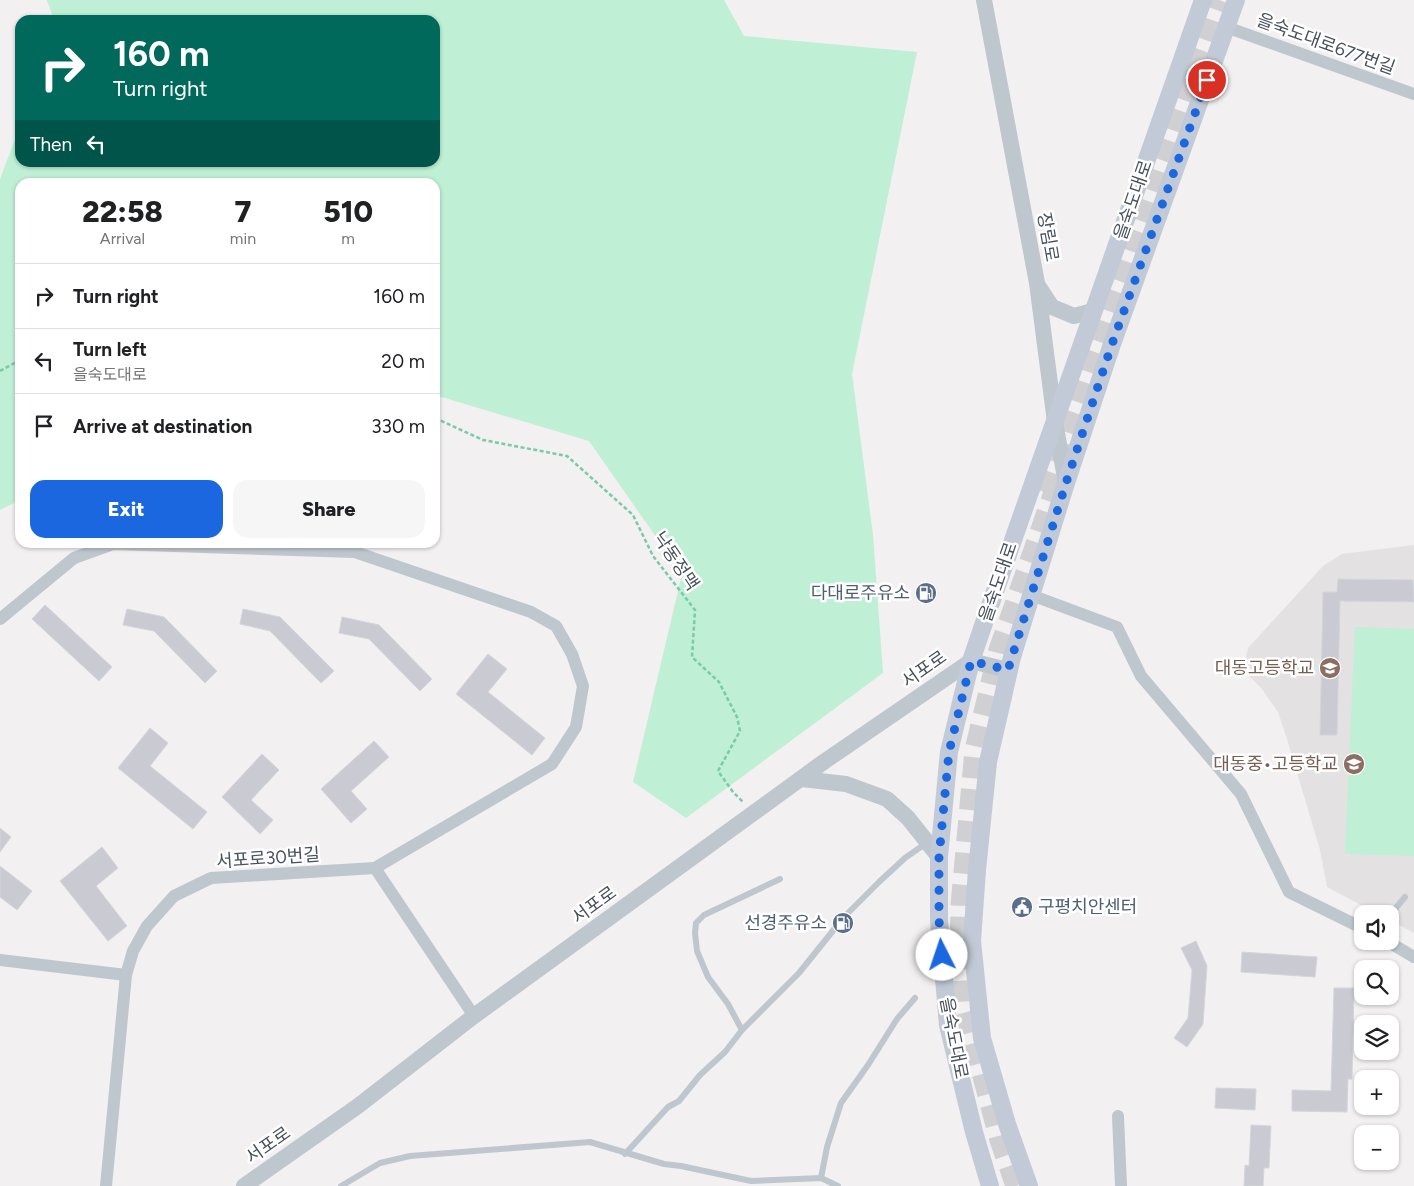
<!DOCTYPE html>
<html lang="en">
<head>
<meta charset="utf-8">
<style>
	body { margin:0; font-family:Figtree,"Noto Sans KR",sans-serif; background:#f6f6f6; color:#202124; height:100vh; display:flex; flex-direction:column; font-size:19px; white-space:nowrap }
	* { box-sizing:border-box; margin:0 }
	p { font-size:16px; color:#757577 }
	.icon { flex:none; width:28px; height:28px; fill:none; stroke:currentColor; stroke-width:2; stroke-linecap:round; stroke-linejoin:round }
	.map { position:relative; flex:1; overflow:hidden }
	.details { position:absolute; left:15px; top:178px; width:425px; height:370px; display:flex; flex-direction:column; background:#fff; border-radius:15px; box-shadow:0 1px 4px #0004 }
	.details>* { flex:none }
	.guide { position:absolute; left:15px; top:15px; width:425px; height:152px; border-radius:15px; box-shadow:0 1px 4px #0004; background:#00695c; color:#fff; overflow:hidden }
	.fabs { position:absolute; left:1354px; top:905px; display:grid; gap:10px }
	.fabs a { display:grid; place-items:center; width:45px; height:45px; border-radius:10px; background:#fff; box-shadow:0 1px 4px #0004; font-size:25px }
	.pin { position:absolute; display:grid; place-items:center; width:42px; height:42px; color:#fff; margin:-21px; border:2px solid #fff; border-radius:50%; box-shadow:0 1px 5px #0007 }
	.me { position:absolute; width:55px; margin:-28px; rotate:356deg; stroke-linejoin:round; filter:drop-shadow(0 0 4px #0008) }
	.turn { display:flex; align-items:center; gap:18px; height:105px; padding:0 15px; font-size:22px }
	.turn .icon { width:65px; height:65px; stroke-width:2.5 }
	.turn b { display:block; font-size:35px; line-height:42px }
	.then { display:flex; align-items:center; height:48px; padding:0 15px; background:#0003; gap:10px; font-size:19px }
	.eta { display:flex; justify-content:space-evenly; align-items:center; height:85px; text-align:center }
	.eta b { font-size:30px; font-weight:800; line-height:35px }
	.action { display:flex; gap:10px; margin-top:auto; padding:10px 15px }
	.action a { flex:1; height:58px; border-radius:15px; background:#1b67e0; color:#fff; font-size:20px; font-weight:800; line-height:58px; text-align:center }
	.action a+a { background:#f6f6f6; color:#202124 }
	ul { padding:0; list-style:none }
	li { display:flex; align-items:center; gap:15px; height:65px; padding:0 15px; border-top:1px solid #e0e0e0 }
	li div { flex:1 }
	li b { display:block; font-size:19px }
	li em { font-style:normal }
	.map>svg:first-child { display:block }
	.education { fill:#e3e1e2 }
	.green { fill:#bfefd4 }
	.building { fill:#cacbd2; stroke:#d4d5db }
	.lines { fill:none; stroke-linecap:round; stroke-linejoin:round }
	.trunk-tunnel { stroke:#d0d0d3; stroke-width:21; stroke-dasharray:21 11; stroke-linecap:butt }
	.path { stroke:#77cca7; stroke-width:2.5; stroke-dasharray:4 2.5; stroke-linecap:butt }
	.service { stroke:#bec6ce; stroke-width:6 }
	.minor { stroke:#bec6ce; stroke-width:12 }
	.tertiary { stroke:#bec6ce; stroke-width:16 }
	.secondary { stroke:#c1cad6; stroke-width:18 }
	.route { stroke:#1b67e0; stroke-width:9; stroke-dasharray:0 16.2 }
	.labels { text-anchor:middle; stroke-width:5; stroke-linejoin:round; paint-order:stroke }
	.street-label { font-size:18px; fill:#48525d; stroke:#fff }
	.service-label { font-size:18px; fill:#4e5e75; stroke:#fff; text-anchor:end }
	.education-label { font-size:18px; fill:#785e54; stroke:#fff; text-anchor:end }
</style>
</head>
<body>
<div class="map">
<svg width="1414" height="1186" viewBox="0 0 1414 1186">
	<rect width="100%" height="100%" fill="#f2f0f0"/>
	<!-- education -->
	<path class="education" d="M1414 545V933L1390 920V914H1378L1327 887 1320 850 1287 739 1278 712 1262 689 1243 670 1248 648 1323 566 1342 554Z"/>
	<!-- green -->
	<g class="green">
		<path d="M47 0H724L744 36 917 52 852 374 873 535 883 673 686 818 633 782 682 574 589 441 435 395V182H20V500L0 510V179L20 126V162H435V20H54Z"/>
		<path d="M1355 627 1414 629V856L1345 854Z"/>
	</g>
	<!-- building -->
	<g class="building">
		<path d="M1338 579 1413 580 1414 602 1340 601 1337 735H1320L1323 592H1337Z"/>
		<path d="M45 605 112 667 99 681 32 619Z"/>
		<path d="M127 609 164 617 217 671 205 683 154 631 123 625Z"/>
		<path d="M243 609 280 617 334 671 321 683 270 631 240 624Z"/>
		<path d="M342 617 379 625 432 679 420 691 369 639 339 633Z"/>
		<path d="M488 654 507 669 488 692 545 738 532 755 456 694Z"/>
		<path d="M150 728 168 743 150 766 207 812 193 829 118 768Z"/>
		<path d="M374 741 389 757 351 791 367 809 351 823 321 789Z"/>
		<path d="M262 754 279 770 251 800 273 820 260 834 222 797Z"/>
		<path d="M0 828 11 837 0 852Z"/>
		<path d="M102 847 118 868 96 886 127 926 108 941 60 881Z"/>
		<path d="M0 866 32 891 17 910 0 897Z"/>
		<path d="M1196 941 1207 966 1203 1024 1187 1047 1174 1038 1188 1018 1192 970 1181 948Z"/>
		<path d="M1242 952 1317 957 1315 977 1241 972Z"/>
		<path d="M1334 988H1354L1352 1079H1348L1347 1112 1292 1111V1090L1331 1091Z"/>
		<path d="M1216 1088 1256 1089 1255 1110 1215 1108Z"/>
		<path d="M1251 1125 1271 1126 1269 1168H1264L1263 1186H1244L1245 1165 1249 1166Z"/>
	</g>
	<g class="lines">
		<!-- trunk-tunnel -->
		<g class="trunk-tunnel">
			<path d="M1044 492 1219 0"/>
			<path d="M1016 1186 1000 1140 963 1002 960 953 961 905 975 750 999 650 1059 478"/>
		</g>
		<!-- path -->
		<g class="path">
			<path d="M0 371 20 360"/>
			<path d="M435 418 483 440 567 456 633 515 653 556 695 610 692 657 719 682 737 717 740 731 718 771 733 792 744 803"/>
		</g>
		<!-- service -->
		<g class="service">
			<path d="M1390 915 1405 897"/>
			<path d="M742 1030 728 1004 708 977 697 951 695 933 696 923 704 915 780 879"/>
			<path d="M625 1154 668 1107 679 1101 700 1075 725 1052 742 1030 799 973 844 917 879 882 905 858 928 842"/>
			<path d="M821 1178 827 1147 841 1103 868 1065 897 1019 915 998"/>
			<path d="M341 1186 380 1163 410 1156 590 1142 664 1164 681 1166 751 1181 821 1178 838 1186"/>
		</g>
		<!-- minor -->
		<g class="minor">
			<path d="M1226 27 1414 94"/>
			<path d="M1031 595 1117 627 1141 676 1241 794 1289 892 1362 928"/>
			<path d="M0 619 74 558 113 544 355 552 531 612 556 626 572 654 583 686 576 727 552 764 375 868"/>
			<path d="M1387 941 1414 957"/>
			<path d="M0 960 126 975"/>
			<path d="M1118 1116 1121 1186"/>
			<path d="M106 1186 126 975 133 951 147 926 174 896 211 878 375 868 474 1016"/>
		</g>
		<!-- tertiary -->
		<g class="tertiary">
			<path d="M984 0 1037 283 1055 422 1066 483"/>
			<path d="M1039 287 1052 307 1074 316 1093 311"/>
			<path d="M802 779 846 784 887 799 908 818 939 857"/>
			<path d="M244 1186 358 1106 474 1016 825 761 971 661 1008 670"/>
		</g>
		<!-- secondary -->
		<g class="secondary">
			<path d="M990 1186 974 1132 948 1025 939 920V857L949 752 971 661 986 617 1203 0"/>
			<path d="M1029 1186 1007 1124 982 1038 972 941 977 870 988 762 1012 657 1066 483 1111 347 1236 0"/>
		</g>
	</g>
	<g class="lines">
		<!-- route -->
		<path class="route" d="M942 955 939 920V857L949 752 971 661 1008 670 1066 483 1111 347 1207 80"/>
	</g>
	<!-- icons -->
	<defs>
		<g id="fuel-disc" transform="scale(1.125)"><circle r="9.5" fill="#5c6f8a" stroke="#fff"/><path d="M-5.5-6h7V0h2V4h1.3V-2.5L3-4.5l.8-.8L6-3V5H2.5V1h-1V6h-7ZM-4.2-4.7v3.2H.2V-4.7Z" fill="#fff"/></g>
		<g id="school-disc" transform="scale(1.125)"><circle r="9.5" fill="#8d6e63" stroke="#fff"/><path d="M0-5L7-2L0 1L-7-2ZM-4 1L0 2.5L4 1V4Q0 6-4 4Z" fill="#fff"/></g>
		<g id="civic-disc" transform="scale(1.125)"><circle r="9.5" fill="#5c6f8a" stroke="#fff"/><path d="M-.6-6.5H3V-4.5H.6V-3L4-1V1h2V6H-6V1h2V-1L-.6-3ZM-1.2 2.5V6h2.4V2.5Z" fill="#fff"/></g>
	</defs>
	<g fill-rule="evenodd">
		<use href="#fuel-disc" x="926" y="593"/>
		<use href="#school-disc" x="1330" y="668"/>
		<use href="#school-disc" x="1354" y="764"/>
		<use href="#civic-disc" x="1022" y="907"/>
		<use href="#fuel-disc" x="843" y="923"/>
	</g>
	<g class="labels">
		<!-- street labels -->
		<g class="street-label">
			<text transform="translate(1326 44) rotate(20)" y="6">을숙도대로677번길</text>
			<text transform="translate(1133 200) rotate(-71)" y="6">을숙도대로</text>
			<text transform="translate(1048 237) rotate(80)" y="6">장림로</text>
			<text transform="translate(676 561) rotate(56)" y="6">낙동정맥</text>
			<text transform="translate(998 582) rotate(-71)" y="6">을숙도대로</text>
			<text transform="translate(924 669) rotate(-35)" y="6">서포로</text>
			<text transform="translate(268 858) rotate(-4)" y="6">서포로30번길</text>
			<text transform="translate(594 905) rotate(-36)" y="6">서포로</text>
			<text transform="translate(954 1038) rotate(79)" y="6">을숙도대로</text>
			<text transform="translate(268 1145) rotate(-35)" y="6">서포로</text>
		</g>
		<!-- service labels -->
		<g class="service-label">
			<text x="910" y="599">다대로주유소</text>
			<text x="1038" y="913" text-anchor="start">구평치안센터</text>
			<text x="827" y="929">선경주유소</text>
		</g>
		<!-- education labels -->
		<g class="education-label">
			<text x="1314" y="674">대동고등학교</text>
			<text x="1338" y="770">대동중•고등학교</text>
		</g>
	</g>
</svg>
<div class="fabs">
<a><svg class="icon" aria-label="sound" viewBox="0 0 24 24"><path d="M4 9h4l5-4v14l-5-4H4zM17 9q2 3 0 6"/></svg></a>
<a><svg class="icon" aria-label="search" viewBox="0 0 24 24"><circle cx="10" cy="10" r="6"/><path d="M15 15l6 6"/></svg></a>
<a><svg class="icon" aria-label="layers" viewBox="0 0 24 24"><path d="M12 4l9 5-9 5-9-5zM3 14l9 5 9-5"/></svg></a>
<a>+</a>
<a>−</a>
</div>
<div class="pin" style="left:1207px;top:80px;background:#d93025"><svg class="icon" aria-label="arrive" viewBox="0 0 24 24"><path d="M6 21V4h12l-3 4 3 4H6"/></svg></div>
<svg class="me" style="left:942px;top:955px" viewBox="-20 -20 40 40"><circle r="19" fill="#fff"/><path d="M0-13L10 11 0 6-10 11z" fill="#1b67e0"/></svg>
<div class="guide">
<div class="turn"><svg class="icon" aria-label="right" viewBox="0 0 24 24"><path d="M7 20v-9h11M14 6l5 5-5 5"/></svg><div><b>160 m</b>Turn right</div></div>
<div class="then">Then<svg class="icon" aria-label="left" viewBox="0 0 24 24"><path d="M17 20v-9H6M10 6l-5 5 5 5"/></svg></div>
</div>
<section class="details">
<div class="eta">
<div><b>22:58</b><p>Arrival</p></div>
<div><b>7</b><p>min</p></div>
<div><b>510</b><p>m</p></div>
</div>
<ul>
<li><svg class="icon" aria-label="right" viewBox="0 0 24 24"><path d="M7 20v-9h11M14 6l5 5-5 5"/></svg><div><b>Turn right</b></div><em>160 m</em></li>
<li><svg class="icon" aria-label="left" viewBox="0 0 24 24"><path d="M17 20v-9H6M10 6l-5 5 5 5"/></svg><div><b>Turn left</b><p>을숙도대로</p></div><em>20 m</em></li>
<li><svg class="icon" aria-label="arrive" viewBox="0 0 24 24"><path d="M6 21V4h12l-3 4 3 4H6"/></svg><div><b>Arrive at destination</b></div><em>330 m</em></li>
</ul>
<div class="action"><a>Exit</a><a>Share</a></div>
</section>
</div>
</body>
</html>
